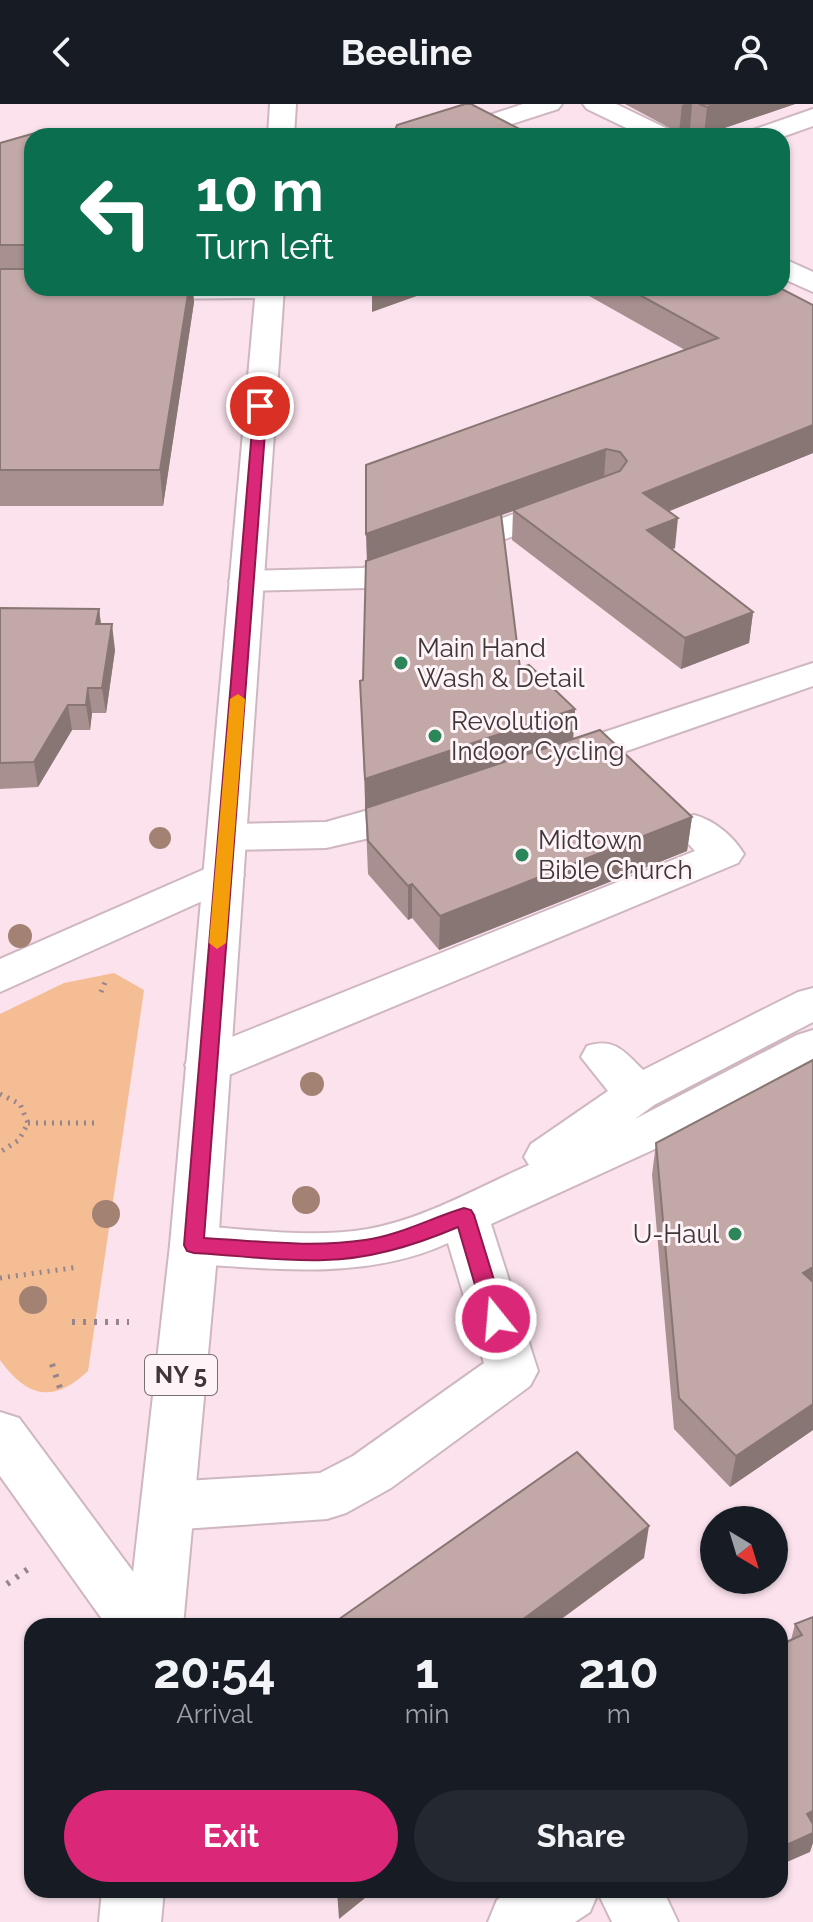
<!DOCTYPE html>
<html lang="en">
<head>
<meta charset="utf-8">
<style>
	body { margin:0; font-family:Raleway,sans-serif; background:#242831; color:#f1f3f6; height:100vh; display:flex; flex-direction:column; font-size:30px; white-space:nowrap }
	* { box-sizing:border-box; margin:0 }
	p { font-size:26px; color:#9ea1a6 }
	.icon { flex:none; width:44px; height:44px; fill:none; stroke:currentColor; stroke-width:2; stroke-linecap:round; stroke-linejoin:round }
	.map { position:relative; flex:1; overflow:hidden }
	.sheet { position:absolute; left:24px; top:1514px; width:764px; height:280px; display:flex; flex-direction:column; background:#171b24; border-radius:24px; box-shadow:0 2px 6px #0004 }
	.sheet>* { flex:none }
	.hud { position:absolute; left:24px; top:24px; width:766px; height:168px; border-radius:24px; box-shadow:0 2px 6px #0004; background:#0b6e4f; color:#fff; overflow:hidden }
	.needle { width:52px; rotate:142deg }
	.fabs { position:absolute; left:700px; top:1402px; display:grid; gap:16px }
	.fabs a { display:grid; place-items:center; width:88px; height:88px; border-radius:50%; background:#171b24; box-shadow:0 2px 6px #0004; font-size:40px }
	.pin { position:absolute; display:grid; place-items:center; width:68px; height:68px; color:#fff; margin:-34px; border:4px solid #fff; border-radius:50%; box-shadow:0 2px 8px #0007 }
	.me { position:absolute; width:88px; margin:-44px; rotate:343deg; stroke-linejoin:round; filter:drop-shadow(0 0 6px #0008) }
	.turn { display:flex; align-items:center; gap:28px; height:168px; padding:0 40px; font-size:36px }
	.turn .icon { width:104px; height:104px; stroke-width:2.5 }
	.turn b { display:block; font-size:56px; line-height:68px }
	.eta { display:flex; justify-content:space-evenly; align-items:center; height:136px; text-align:center }
	.eta b { font-size:48px; font-weight:700; line-height:56px }
	.cta { display:flex; gap:16px; margin-top:auto; padding:16px 40px }
	.cta a { flex:1; height:92px; border-radius:48px; background:#db2777; color:#fff; font-size:32px; font-weight:700; line-height:92px; text-align:center }
	.cta a+a { background:#242831; color:#f1f3f6 }
	header { display:flex; justify-content:space-between; align-items:center; height:104px; padding:0 40px; background:#171b24; font-size:36px; font-weight:700 }
	.map>svg:first-child { display:block }
	.green { fill:#f5bd94 }
	.lines { fill:none; stroke-linecap:round; stroke-linejoin:round }
	.minor-casing { stroke:#cfb7c2; stroke-width:4 }
	.major-casing { stroke:#cfb7c2; stroke-width:4 }
	.path-far1 { stroke:#95858c; stroke-width:5; stroke-dasharray:2 6; stroke-linecap:butt }
	.path { stroke:#95858c; stroke-width:6; stroke-dasharray:3 8; stroke-linecap:butt }
	.minor { fill:#fff; fill-rule:evenodd }
	.major { fill:#fff; fill-rule:evenodd }
	.tree { fill:#a38274 }
	.wall { fill:#a7908f }
	.shaded-wall { fill:#887674 }
	.building { fill:#c2a8a6; stroke:#887674; stroke-width:2 }
	.route { fill:#db2777; stroke:#8e194d; stroke-width:2 }
	.slow { fill:#f59e0b }
	.poi-dot { fill:#2d855a; stroke:#fef4f8; stroke-width:3 }
	.labels { text-anchor:middle; stroke-width:6; stroke-linejoin:round; paint-order:stroke }
	.shield { fill:#fef4f8; stroke:#786f73; stroke-width:2 }
	.shield-label { font-size:24px; font-weight:bold; fill:#3f363a }
	.poi-label { font-size:26px; fill:#3f363a; stroke:#fef4f8; text-anchor:start }
</style>
</head>
<body>
<header><svg class="icon" aria-label="back" viewBox="0 0 24 24"><path d="M15 5l-7 7 7 7"/></svg>Beeline<svg class="icon" aria-label="person" viewBox="0 0 24 24"><circle cx="12" cy="8" r="4"/><path d="M4 21q1-7 8-7t8 7"/></svg></header>
<div class="map">
<svg width="813" height="1818" viewBox="0 0 813 1818">
	<rect width="100%" height="100%" fill="#fbe2ed"/>
	<!-- green -->
	<path class="green" d="M114 869 144 886 88 1267C52 1301 26 1292 0 1256V910L64 879Z"/>
	<g class="lines">
		<!-- minor casing -->
		<g class="minor-casing">
			<g id="minor">
				<path d="M523 0H562L558 5 496 25 487 22 483 17 487 12Z"/>
				<path d="M583 0H616L672 27 676 32H643L587 5Z"/>
				<path d="M813 5V22L782 33 746 32 750 27Z"/>
				<path d="M782 154 813 168V188L782 174Z"/>
				<path d="M123 184H283V185L279 191 269 194 136 195 126 192Z"/>
				<path d="M567 391 579 394 584 401 579 408 379 481 367 484 246 487 234 484 229 477 234 470 246 467 363 464Z"/>
				<path d="M813 559V582L572 666 558 669 544 666 539 657 544 648Z"/>
				<path d="M425 690 439 694 445 703 439 712 378 732 326 744 228 746 214 742 208 733 214 724 228 720 326 718Z"/>
				<path d="M694 711C714 716 733 732 744 750L738 759 224 973 208 977 192 973 185 961 192 949 695 747 674 724 680 715Z"/>
				<path d="M223 757 238 761 244 771 238 781 0 888V855Z"/>
				<path d="M813 884V918L654 1001 635 1015 797 931 813 926V962L681 1033 491 1120 538 1267 530 1282 391 1384 346 1409 327 1415 168 1426 149 1419 141 1402 149 1385 168 1378 320 1369 353 1352 484 1259 448 1139C367 1176 280 1165 194 1160L177 1155 170 1141 177 1127 194 1122C251 1125 311 1135 368 1125 424 1115 477 1084 529 1061L524 1053 531 1040 608 987 581 953 587 942C614 933 625 948 643 966L798 888Z"/>
				<path d="M0 1308 19 1314 160 1504 168 1522H107L0 1372Z"/>
				<path d="M512 1786H663L678 1818H612L598 1789 590 1808 575 1818H488L497 1796Z"/>
			</g>
		</g>
		<!-- major casing -->
		<g class="major-casing">
			<g id="major">
				<path d="M270 0H296L294 32H268Z"/>
				<path d="M256 184H284L218 1141 183 1522H127L170 1141Z"/>
				<path d="M102 1786H164L161 1818H99Z"/>
			</g>
		</g>
		<!-- path-far1 -->
		<g class="path-far1">
			<path d="M101 888 106 876"/>
			<path d="M0 990 20 1000 28 1019 19 1036 0 1048"/>
			<path d="M28 1019H98"/>
			<path d="M0 1174 79 1163"/>
		</g>
		<!-- path -->
		<g class="path">
			<path d="M72 1218H129"/>
			<path d="M52 1260 60 1284"/>
			<path d="M7 1480 28 1465"/>
			<path d="M39 1521 46 1522"/>
		</g>
		<!-- minor -->
		<use href="#minor" class="minor"/>
		<!-- major -->
		<use href="#major" class="major"/>
	</g>
	<!-- trees -->
	<g class="tree">
		<circle cx="160" cy="734" r="11"/>
		<circle cx="20" cy="832" r="12"/>
		<circle cx="312" cy="980" r="12"/>
		<circle cx="306" cy="1096" r="14"/>
		<circle cx="106" cy="1110" r="14"/>
		<circle cx="33" cy="1196" r="14"/>
	</g>
	<!-- wall -->
	<g class="wall">
		<path d="M625 0H795L704 31 690 25 679 29Z"/>
		<path d="M32 32V184L194 198 163 402H0V39Z"/>
		<path d="M575 184H780L813 349 669 407 675 444 672 445 753 508 749 539 681 565 512 436 513 407 501 411 520 564 575 605 573 635 692 713 687 747 439 846 412 814 408 816 368 770 360 577 363 576 367 457 685 246Z"/>
		<path d="M0 504 99 505 101 520 115 546 106 609H92L90 626H72L38 683 0 685Z"/>
		<path d="M813 956V1326L730 1383 674 1325 652 1071 656 1039Z"/>
		<path d="M813 1513 810 1748 791 1536 795 1520Z"/>
	</g>
	<!-- shaded-wall -->
	<g class="shaded-wall">
		<path d="M685 0H692L690 25 679 29 682 1Z"/>
		<path d="M716 0H795L704 31 707 3Z"/>
		<path d="M189 184H193L194 198 163 402 160 366Z"/>
		<path d="M372 184H439L372 208Z"/>
		<path d="M813 321V349L640 419 643 389Z"/>
		<path d="M606 345 604 374 367 460 366 430Z"/>
		<path d="M678 414 675 444 645 456 647 426Z"/>
		<path d="M99 505 102 530 96 520Z"/>
		<path d="M753 508 749 539 681 565 685 534Z"/>
		<path d="M112 520 115 546 106 609 102 584Z"/>
		<path d="M88 584 92 609 90 626 86 601Z"/>
		<path d="M68 601 72 626 38 683 34 658Z"/>
		<path d="M575 605 573 636 365 706V675Z"/>
		<path d="M692 713 687 747 439 846 440 812Z"/>
		<path d="M412 780V814L408 816V782Z"/>
		<path d="M813 1163V1190L803 1169Z"/>
		<path d="M813 1300V1326L730 1383 736 1352Z"/>
		<path d="M649 1422 644 1454 552 1522H521L522 1516Z"/>
		<path d="M813 1707V1725L807 1710Z"/>
		<path d="M813 1729V1739L810 1748 780 1761V1744Z"/>
		<path d="M339 1786H375L339 1815 337 1787Z"/>
	</g>
	<!-- building -->
	<g class="building">
		<path d="M465 0H471L533 32H393L397 21Z"/>
		<path d="M699 0H716L707 3Z"/>
		<path d="M35 29H208V32H32V147H31L28 141H0V39Z"/>
		<path d="M0 165H32V184H189L160 366H0Z"/>
		<path d="M627 184H780L813 201V321L643 389 678 414 647 426 753 508 685 534 513 406 620 367 627 357 620 348 606 345 366 430V361L718 234Z"/>
		<path d="M501 410 520 564 529 561 575 605 365 675 360 577 363 576 366 457Z"/>
		<path d="M0 504 99 505 96 520H112L102 584H88L86 601H68L34 658 0 659Z"/>
		<path d="M600 626 692 713 440 812 412 780 408 782 368 737 366 704Z"/>
		<path d="M813 956V1163L803 1169 813 1178V1300L736 1352 679 1294 656 1039Z"/>
		<path d="M577 1348 649 1422 522 1516 528 1522H335V1518Z"/>
		<path d="M813 1513V1707L807 1710 813 1720V1729L780 1744V1541L802 1531 795 1520Z"/>
	</g>
	<!-- route -->
	<path class="route" d="M260 298 267 302 204 1134C258 1137 312 1144 365 1136 400 1131 431 1114 464 1104L471 1106 474 1111 506 1215 503 1221 496 1223 488 1221 485 1215 458 1123C416 1141 371 1155 325 1156 282 1158 237 1151 194 1149L187 1147 184 1141 254 302Z"/>
	<!-- slow -->
	<path class="slow" d="M238 590 245 595 226 839 217 845 209 839 230 595Z"/>
	<!-- markers -->
	<g class="poi-dot">
		<circle cx="401" cy="559" r="8"/>
		<circle cx="435" cy="632" r="8"/>
		<circle cx="522" cy="751" r="8"/>
		<circle cx="735" cy="1130" r="8"/>
	</g>
	<g class="labels">
		<!-- shield labels -->
		<rect class="shield" x="145" y="1251" width="72" height="40" rx="6"/>
		<g class="shield-label">
			<text x="181" y="1279">NY 5</text>
		</g>
		<!-- poi labels -->
		<g class="poi-label">
			<text x="417" y="553">Main Hand<tspan x="417" dy="30">Wash &amp; Detail</tspan></text>
			<text x="451" y="626">Revolution<tspan x="451" dy="30">Indoor Cycling</tspan></text>
			<text x="538" y="745">Midtown<tspan x="538" dy="30">Bible Church</tspan></text>
			<text x="719" y="1139" text-anchor="end">U-Haul</text>
		</g>
	</g>
</svg>
<div class="fabs">
<a><svg class="needle" viewBox="-14 -14 28 28"><path d="M0-13l5 13h-10z" fill="#e53935"/><path d="M0 13l5-13h-10z" fill="#9ea1a6"/></svg></a>
</div>
<div class="pin" style="left:260px;top:302px;background:#d93025"><svg class="icon" aria-label="arrive" viewBox="0 0 24 24"><path d="M6 21V4h12l-3 4 3 4H6"/></svg></div>
<svg class="me" style="left:496px;top:1215px" viewBox="-20 -20 40 40"><circle r="17" fill="#db2777" stroke="#fff" stroke-width="3"/><path d="M0-11L8 9 0 5-8 9z" fill="#fff"/></svg>
<div class="hud">
<div class="turn"><svg class="icon" aria-label="left" viewBox="0 0 24 24"><path d="M17 20v-9H6M10 6l-5 5 5 5"/></svg><div><b>10 m</b>Turn left</div></div>
</div>
<section class="sheet">
<div class="eta">
<div><b>20:54</b><p>Arrival</p></div>
<div><b>1</b><p>min</p></div>
<div><b>210</b><p>m</p></div>
</div>
<div class="cta"><a>Exit</a><a>Share</a></div>
</section>
</div>
</body>
</html>
